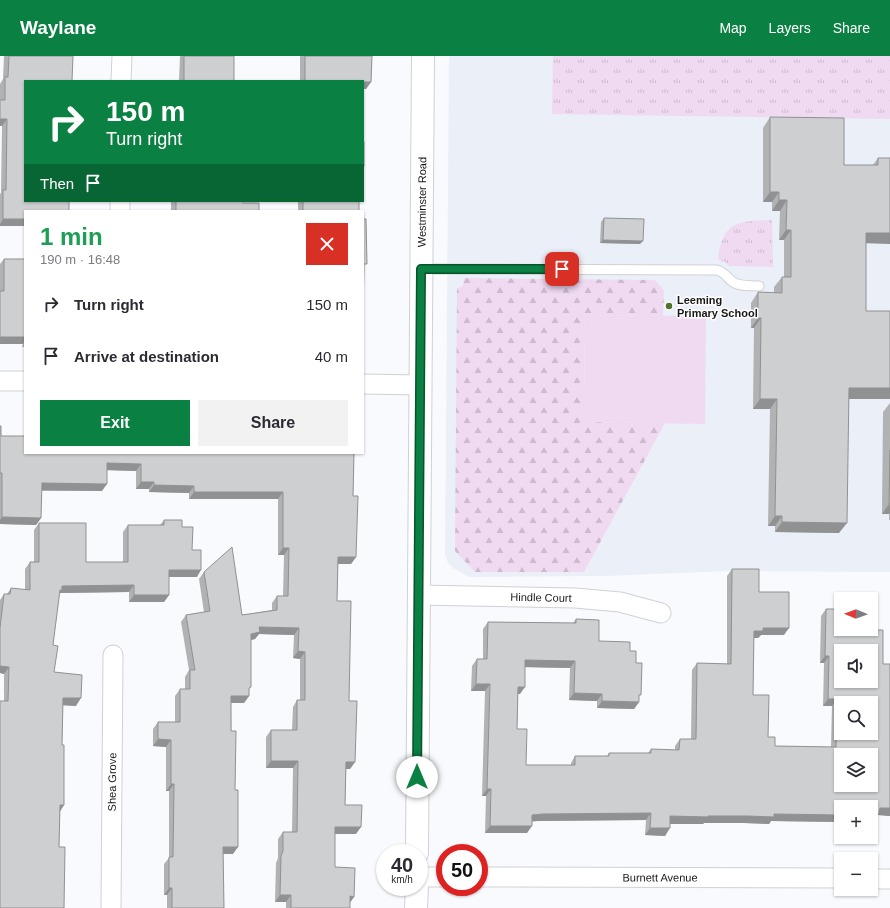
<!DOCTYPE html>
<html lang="en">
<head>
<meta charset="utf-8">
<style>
	body { margin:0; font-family:Arial,sans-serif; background:#f2f2f3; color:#2b2b33; height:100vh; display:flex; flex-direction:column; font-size:15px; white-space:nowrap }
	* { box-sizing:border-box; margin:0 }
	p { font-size:13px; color:#7c7c81 }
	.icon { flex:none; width:22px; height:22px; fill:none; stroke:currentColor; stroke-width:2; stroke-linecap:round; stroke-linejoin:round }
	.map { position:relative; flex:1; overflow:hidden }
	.panel { position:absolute; left:24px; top:154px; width:340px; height:244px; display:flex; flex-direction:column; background:#fff; border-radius:0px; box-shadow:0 1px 3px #0004 }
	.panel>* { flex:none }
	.hud { position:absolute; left:24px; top:24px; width:340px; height:122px; border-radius:0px; box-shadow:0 1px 3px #0004; background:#0b8043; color:#fff; overflow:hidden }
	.needle { width:26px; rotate:271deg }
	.tools { position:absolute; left:834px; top:536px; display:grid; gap:8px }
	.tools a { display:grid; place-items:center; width:44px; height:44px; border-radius:0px; background:#fff; box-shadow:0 1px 3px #0004; font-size:20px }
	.speed { position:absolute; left:376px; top:788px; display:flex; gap:8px; font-size:20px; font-weight:700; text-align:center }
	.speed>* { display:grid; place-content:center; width:52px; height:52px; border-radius:50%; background:#fff; box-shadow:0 1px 3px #0004; line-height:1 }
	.speed small { font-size:10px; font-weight:400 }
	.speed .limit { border:6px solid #d22; background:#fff; color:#111 }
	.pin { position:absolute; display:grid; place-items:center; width:34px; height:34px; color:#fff; margin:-17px; border-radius:8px; box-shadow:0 2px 6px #0006 }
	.me { position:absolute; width:44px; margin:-22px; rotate:0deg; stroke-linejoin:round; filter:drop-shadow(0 0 3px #0008) }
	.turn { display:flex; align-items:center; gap:14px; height:84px; padding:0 16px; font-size:18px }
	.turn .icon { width:52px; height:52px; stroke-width:2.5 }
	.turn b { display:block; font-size:28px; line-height:34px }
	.then { display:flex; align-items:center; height:38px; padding:0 16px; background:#0003; gap:8px; font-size:15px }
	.round { display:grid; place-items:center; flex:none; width:42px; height:42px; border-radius:0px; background:#f2f2f3 }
	.overview { display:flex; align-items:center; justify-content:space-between; height:68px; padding:0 16px }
	h1 { font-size:24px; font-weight:700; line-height:30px; color:#1e9e55 }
	.action { display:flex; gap:8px; margin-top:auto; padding:8px 16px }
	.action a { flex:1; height:46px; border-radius:0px; background:#0b8043; color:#fff; font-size:16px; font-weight:700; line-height:46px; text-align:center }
	.action a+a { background:#f2f2f3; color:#2b2b33 }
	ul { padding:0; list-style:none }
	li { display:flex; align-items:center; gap:12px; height:52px; padding:0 16px }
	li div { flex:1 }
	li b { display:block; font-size:15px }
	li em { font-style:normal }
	header { display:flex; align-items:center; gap:24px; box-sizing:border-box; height:56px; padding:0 20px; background:#0b8043; color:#fff }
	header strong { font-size:19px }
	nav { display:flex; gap:22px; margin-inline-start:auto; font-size:14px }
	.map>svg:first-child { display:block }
	.built { fill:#ebeff8 }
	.grass { fill:url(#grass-tufts) }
	.forest { fill:url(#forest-firs) }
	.pitch { fill:#f0daf2 }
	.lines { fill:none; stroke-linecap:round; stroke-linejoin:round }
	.service-casing { stroke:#d0d1d4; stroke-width:11 }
	.minor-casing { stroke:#d0d1d4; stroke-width:21 }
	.secondary-casing { stroke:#d0d1d4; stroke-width:24 }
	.service { stroke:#fff; stroke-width:9 }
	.minor { stroke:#fff; stroke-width:19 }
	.secondary { stroke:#fff; stroke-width:22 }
	.wall { fill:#b0b2b4 }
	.shaded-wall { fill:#909192 }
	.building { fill:#cdcfd1; stroke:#909192; fill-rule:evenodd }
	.route-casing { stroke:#07532c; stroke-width:10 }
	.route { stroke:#0b8043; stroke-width:7 }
	.poi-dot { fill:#50722a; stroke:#fff; stroke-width:1.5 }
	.labels { text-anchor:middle; stroke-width:3; stroke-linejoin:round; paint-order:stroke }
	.street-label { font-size:11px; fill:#181819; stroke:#fff }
	.poi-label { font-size:11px; font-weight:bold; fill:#181819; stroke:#fff; text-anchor:start }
</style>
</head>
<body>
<header>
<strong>Waylane</strong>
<nav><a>Map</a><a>Layers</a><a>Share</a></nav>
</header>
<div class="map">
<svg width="890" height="852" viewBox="0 0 890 852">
	<defs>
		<pattern id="grass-tufts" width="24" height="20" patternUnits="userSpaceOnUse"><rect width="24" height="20" fill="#f0daf2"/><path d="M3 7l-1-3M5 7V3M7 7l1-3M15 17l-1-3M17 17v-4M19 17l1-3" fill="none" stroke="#cdbacf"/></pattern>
		<pattern id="forest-firs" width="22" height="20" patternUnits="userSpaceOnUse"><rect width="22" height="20" fill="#f0daf2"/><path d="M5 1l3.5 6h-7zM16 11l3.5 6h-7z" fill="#cdbacf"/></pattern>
	</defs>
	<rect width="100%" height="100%" fill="#f9fafd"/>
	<!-- built -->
	<path class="built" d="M449 0H890V516L728 515 605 520 469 521 453 512 448 507 445 499Z"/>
	<!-- grass -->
	<g class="grass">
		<path d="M553 0H890V63L552 58Z"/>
		<path d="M772 164 773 211 729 210 725 206 718 204C722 165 738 165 772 164Z"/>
	</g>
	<!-- forest -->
	<path class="forest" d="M464 222 655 224 664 234 663 260 585 259 584 366 665 367 584 516H475L455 495 457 232 463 230Z"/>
	<!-- pitch -->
	<path class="pitch" d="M585 259 706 260 705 368 584 366Z"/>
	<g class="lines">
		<!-- service casing -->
		<g class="service-casing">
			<path id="service" d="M421 213 717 214C725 216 727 222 733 226 740 231 750 229 759 230"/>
		</g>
		<!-- minor casing -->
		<g class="minor-casing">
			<g id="minor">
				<path d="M121 25 122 0"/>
				<path d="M120 155V145"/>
				<path d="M0 325H25"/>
				<path d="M363 328 420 329"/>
				<path id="s1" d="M418 539 575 542 620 546 661 557"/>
				<path d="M419 821H445"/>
				<path id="s2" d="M479 821 841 822"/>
				<path d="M871 823H890"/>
				<path id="s3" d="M111 852 113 599"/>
			</g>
		</g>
		<!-- secondary casing -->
		<g class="secondary-casing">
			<g id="secondary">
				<path id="s4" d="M417 797 423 0"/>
				<path d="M416 852 417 831"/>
			</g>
		</g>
		<!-- service -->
		<use href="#service" class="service"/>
		<!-- minor -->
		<use href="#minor" class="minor"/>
		<!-- secondary -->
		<use href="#secondary" class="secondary"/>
	</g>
	<!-- wall -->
	<g class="wall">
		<path d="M4 0H73L25 25 69 155 0 170V138L1 137 2 70H0V28L3 23Z"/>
		<path d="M180 0H234V25H179Z"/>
		<path d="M300 0H372L371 26 366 33H363V25H300Z"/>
		<path d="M770 61 844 109H873L878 102H890L866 187V255L890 343H849L839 477 775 476V470H768L770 353H753L754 272H751V247L758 236 774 237V231L782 221H784V184H779L780 155H772V146H763V72Z"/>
		<path d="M171 145H243V147L259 155H171Z"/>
		<rect x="298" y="145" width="61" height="10"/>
		<path d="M604 162 640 188 600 187 601 166Z"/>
		<path d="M4 203H25V291H22L23 288H0V208Z"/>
		<path d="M890 347V464H889V458H882L883 356Z"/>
		<path d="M0 370 1 380 354 397 353 440 356 501 351 508H338L337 545 349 645 355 706 350 713H346L345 749 356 778H335V811L354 841 350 846V852H286V846H275L276 807 278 802V783L283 776H292L293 712H266V681L271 674H292L293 651 297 644H300V603L293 602 294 579 259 578 255 583 251 584 249 640 244 647H231L233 798H223L224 852H167V839H164V808L169 802V735H166V691L153 690V673L158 666H175V640L180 633H185V621L189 614 181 566 186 559 204 556 199 523 204 516 242 559 272 554V547L277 540H283L284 499H278V443H189V437L149 436V433H136V415L107 414 102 435H41V462L36 469 0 468Z"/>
		<path d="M164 464 182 471 192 494 197 521H169V539L164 546H129V536L60 537H59L53 589 54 616 76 650 63 649 62 689 64 749 60 756 59 791 0 852V645H4V618L0 617V544L4 538H7L11 532 25 534V513L30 506H34V474L39 467 86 506H123V476L128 469H160Z"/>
		<path d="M732 513 759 536 784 579H761L758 582H754L753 639 768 681 775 690 831 691 832 650H823L824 607H820L821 560 826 553H837V551L841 545V573L871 574 883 608H890V760L878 759 874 765H871V751H841V765H840L839 766 771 765 769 768 744 767H704L703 768H670L665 780 645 779 646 764 538 765H532L527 777H485L486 740H482L485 635H471L472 610 477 603H483V573L488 566 573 567 576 563 599 585 630 595 636 607 639 646 634 653 597 652V645L569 644 570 612 525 611 520 638H518L517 673 526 709H571V707L575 700H607L609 697H648L651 693 675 694V690L680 683H691L692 614 697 607 727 608V520Z"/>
	</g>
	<!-- shaded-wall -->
	<g class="shaded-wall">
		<path d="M363 26H371L366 33H363Z"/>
		<path d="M0 63H7L2 70H0Z"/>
		<path d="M770 136H779L772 146H763Z"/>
		<path d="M779 144H787L780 155H772Z"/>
		<path d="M3 163H25V170H0V168Z"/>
		<path d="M786 174H791L784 184H779Z"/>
		<path d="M866 177H890V188L859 187Z"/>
		<path d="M603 184 643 185 640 188 600 187Z"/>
		<path d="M758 262H761L754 272H751Z"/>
		<path d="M0 281H25V284L23 288H0Z"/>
		<path d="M849 332H890V343H842Z"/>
		<path d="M760 343H777L770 353H753Z"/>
		<path d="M107 407 141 408 136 415 102 414Z"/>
		<path d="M141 426H154L149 433H136Z"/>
		<path d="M42 427 107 428 102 435 37 434Z"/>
		<path d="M154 429 194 430 189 437 149 436Z"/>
		<path d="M194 436H283L278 443H189Z"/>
		<path d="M889 448H890V457L889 458H882Z"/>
		<path d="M775 460H782L775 470H768Z"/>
		<path d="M2 461 41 462 36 469 0 468V464Z"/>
		<path d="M782 466 847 467 839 477 775 476Z"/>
		<path d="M283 492H289L284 499H278Z"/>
		<path d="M338 501H356L351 508H333Z"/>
		<path d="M169 514H201L197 521H164Z"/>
		<path d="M134 529 129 536 60 537 57 541 62 530Z"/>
		<path d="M134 539H169L164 546H129Z"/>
		<path d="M259 571 299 572 294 579 259 578 255 583 246 585 251 578Z"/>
		<path d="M763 572H789L784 579H761L758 582H749L754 575Z"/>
		<path d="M298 595 305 596 300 603 293 602Z"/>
		<path d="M825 600H829L824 607H820Z"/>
		<path d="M525 604 575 605 570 612 520 611Z"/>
		<path d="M0 610 9 611 4 618 0 617Z"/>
		<path d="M476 628H490L485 635H471Z"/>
		<path d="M518 631H525L520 638H513Z"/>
		<path d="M574 637 602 638 597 645 569 644Z"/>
		<path d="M231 640H249L244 647H226Z"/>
		<path d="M63 642H81L76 650 58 649Z"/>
		<path d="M828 643H837L832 650H823Z"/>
		<path d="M602 645 639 646 634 653 597 652Z"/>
		<path d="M158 683 171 684 166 691 153 690Z"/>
		<path d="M271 705H298L293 712H266Z"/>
		<path d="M346 706H355L350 713H341Z"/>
		<path d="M171 728H174L169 735H166Z"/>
		<path d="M487 733H491L486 740H482Z"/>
		<path d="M60 749H64L59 756Z"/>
		<path d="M880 752H890V760L878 759 874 765H871V758Z"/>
		<path d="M651 757 646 764 538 765 527 766 532 759 543 758Z"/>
		<path d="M774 758 841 759V765H840L839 766 771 765 769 768 744 767H704L703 768H665L670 760Z"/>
		<path d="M490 770H532L527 777H485Z"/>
		<path d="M335 771H361L356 778H330Z"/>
		<path d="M650 772H670L665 780 645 779Z"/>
		<path d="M223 791H238L233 798H219Z"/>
		<path d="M169 832H172L167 839H164Z"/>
		<path d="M280 839H291L286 846H275Z"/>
		<path d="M350 840 354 841 349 848Z"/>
	</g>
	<!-- building -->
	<g class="building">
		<path d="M9 0H73L72 25H25V145H69V155H25V163H3V134H6L7 63H0V44H5V21H8Z"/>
		<rect x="184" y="0" width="50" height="25"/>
		<path d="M305 0H372L371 26H363V25H305Z"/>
		<path d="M770 61 844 62V109H878V102H890V177H866V255H890V332H849L847 467 782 466V460H775L777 343H760L761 262H758V236L782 237V221H791V174H786L787 144H779V136H770Z"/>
		<rect x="363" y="86" width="1" height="24"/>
		<path d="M176 145H243V147H259V155H176Z"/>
		<rect x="303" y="145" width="56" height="10"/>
		<path d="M604 162 644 163 643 185 603 184Z"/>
		<path d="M363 163H366L367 208H364L363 256Z"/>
		<path d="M4 203H25V281H0V235H4Z"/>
		<path d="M0 370H1V380H25V397H354L353 440H358L356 501H338L337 545H351L349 645H357L355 706H346L345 749H362L361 771H335V811L355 812 354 841 350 840V852H291V839H280L281 800 283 795V776H297L298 705H271V674H297V644H305V596L298 595 299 572 259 571 260 576 251 578V631L249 632V640H231V675H236L235 734H238V791H223L224 852H172V832H169V801H173L174 728H171V684L158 683V666H180V633H190V614H195L186 559 210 555 204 516 232 491 242 559 277 554V540H288L289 492H283V436H194V430L154 429V426H141V408L107 407V428L42 427 41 462 2 461V417H0Z"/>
		<path d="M890 394V448H889Z"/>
		<path d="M164 464H182V471H193L192 494H201V514H169V539H134V529L62 530V534H60L53 589 58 590 54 616 82 619 81 642H63L62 689H64V749H60L59 791H65L64 852H0V645H8L9 611 0 610V572L4 538H10L11 532 30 534V506H39V467H86V506H128V469H164Z"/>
		<path d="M732 513H759V536H789V572H763V575H754L753 639H769L768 681H775V690L836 691 837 643H828L829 600H825L826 553H841V573H871V545H872L871 574H883V608H890V752H880L879 758H871V751H841V759L774 758V761L748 760H708V761L670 760V772H650L651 757 543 758 532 759V770H490L491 733H487L490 628H476L477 603H487L488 566 576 567V563L599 564V585L630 586V595H636V607H642L641 639H639V646L602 645V638L574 637 575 605 525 604V631H518L517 673H527L526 709H575V700H609V697H651V693L679 694 680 683H696L697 607 731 608ZM841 595H871V625H841ZM841 647H871V677H841ZM841 699H871V729H841Z"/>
	</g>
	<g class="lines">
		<!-- route casing -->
		<g class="route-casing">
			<path id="route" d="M417 721 421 213H562"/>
		</g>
		<!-- route -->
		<use href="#route" class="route"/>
	</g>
	<!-- markers -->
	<circle class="poi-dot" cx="669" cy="250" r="4"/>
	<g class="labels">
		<!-- street labels -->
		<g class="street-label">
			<text dy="4" stroke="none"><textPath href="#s4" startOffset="651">Westminster Road</textPath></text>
			<text dy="4" stroke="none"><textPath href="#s1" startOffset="123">Hindle Court</textPath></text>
			<text dy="4" stroke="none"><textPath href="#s3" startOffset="126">Shea Grove</textPath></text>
			<text dy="4" stroke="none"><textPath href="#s2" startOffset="181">Burnett Avenue</textPath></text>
		</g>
		<!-- poi labels -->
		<g class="poi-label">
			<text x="677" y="248">Leeming<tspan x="677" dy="13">Primary School</tspan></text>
		</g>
	</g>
</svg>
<div class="tools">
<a><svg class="needle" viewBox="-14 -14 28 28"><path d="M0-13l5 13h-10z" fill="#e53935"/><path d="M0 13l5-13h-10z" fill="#7c7c81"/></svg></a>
<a><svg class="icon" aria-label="sound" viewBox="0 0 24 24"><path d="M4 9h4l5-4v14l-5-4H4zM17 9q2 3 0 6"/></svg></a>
<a><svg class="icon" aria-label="search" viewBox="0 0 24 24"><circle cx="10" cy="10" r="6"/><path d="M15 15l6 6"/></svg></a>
<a><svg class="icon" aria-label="layers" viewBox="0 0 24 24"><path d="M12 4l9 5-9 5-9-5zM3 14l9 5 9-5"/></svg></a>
<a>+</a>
<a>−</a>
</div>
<div class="speed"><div>40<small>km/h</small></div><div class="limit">50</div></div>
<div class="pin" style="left:562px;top:213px;background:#d93025"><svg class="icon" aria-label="arrive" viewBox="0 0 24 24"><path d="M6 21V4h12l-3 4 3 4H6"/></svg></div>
<svg class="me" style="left:417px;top:721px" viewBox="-20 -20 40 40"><circle r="19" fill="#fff"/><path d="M0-13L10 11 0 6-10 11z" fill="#0b8043"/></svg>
<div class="hud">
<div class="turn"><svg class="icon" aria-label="right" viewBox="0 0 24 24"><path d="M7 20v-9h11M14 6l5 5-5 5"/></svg><div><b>150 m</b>Turn right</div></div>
<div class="then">Then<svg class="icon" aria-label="arrive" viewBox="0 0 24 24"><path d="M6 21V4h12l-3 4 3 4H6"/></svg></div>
</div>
<section class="panel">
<div class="overview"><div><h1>1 min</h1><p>190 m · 16:48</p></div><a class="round" style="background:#d93025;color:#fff"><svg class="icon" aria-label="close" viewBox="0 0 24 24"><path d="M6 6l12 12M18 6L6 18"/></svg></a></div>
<ul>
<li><svg class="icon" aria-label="right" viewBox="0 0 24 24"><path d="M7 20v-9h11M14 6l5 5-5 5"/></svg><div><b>Turn right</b></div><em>150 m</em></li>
<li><svg class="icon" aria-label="arrive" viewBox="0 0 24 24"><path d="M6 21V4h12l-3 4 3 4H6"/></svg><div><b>Arrive at destination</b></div><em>40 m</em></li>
</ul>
<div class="action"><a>Exit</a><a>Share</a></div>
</section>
</div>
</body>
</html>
